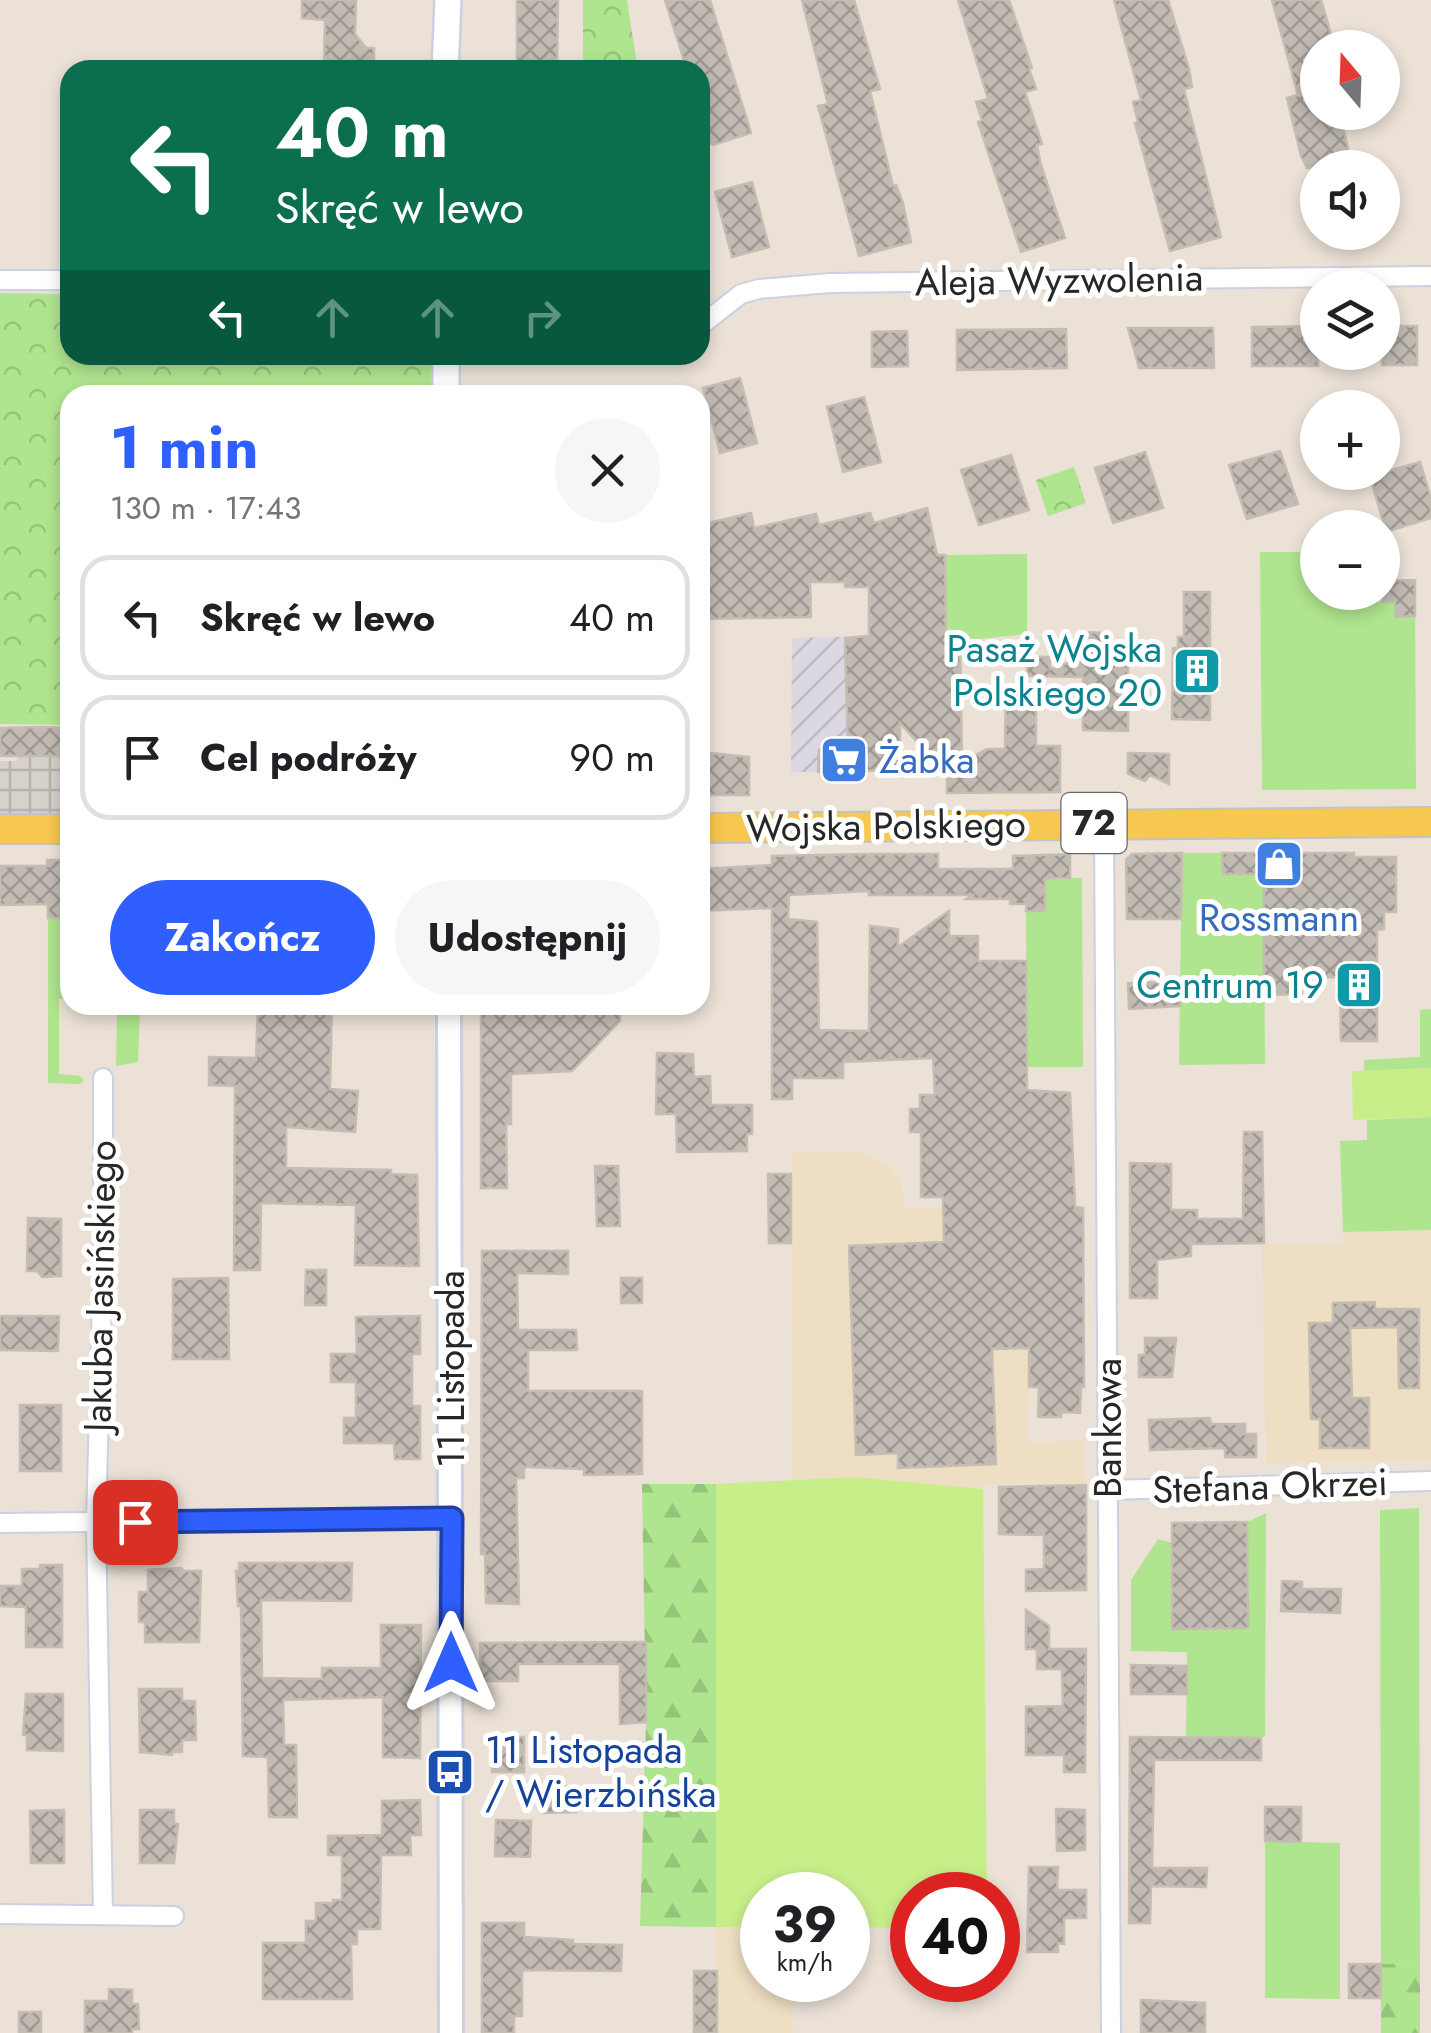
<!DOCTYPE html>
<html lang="pl">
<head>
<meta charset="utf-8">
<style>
	body { margin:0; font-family:Jost,sans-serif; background:#f6f6f6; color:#202124; height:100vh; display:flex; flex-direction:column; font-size:38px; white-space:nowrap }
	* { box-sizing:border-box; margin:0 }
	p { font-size:32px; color:#757577 }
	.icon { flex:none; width:55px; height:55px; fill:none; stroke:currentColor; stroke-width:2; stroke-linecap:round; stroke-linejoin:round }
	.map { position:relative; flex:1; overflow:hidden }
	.sheet { position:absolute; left:60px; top:385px; width:650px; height:630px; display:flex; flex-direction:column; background:#fff; border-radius:30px; box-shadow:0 5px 15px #0003 }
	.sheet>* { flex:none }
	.top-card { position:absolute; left:60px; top:60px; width:650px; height:305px; border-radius:30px; box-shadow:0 5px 15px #0003; background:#0b6e4f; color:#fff; overflow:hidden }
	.needle { width:65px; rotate:341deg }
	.tools { position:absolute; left:1300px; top:30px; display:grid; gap:20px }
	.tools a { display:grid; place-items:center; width:100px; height:100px; border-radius:50%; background:#fff; box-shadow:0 5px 15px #0003; font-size:50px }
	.speed { position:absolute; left:740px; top:1872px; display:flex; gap:20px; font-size:50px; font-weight:700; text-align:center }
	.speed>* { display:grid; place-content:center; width:130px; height:130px; border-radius:50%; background:#fff; box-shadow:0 5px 15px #0003; line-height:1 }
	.speed small { font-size:25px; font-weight:400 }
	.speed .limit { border:15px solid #d22; background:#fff; color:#111 }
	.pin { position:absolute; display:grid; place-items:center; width:85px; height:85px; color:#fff; margin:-42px; border-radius:20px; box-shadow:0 5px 15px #0006 }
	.me { position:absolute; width:110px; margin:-55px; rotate:0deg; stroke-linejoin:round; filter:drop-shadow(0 0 8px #0008) }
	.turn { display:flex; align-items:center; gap:35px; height:210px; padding:0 50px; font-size:45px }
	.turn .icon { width:130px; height:130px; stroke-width:2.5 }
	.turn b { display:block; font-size:70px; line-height:85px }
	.lanes { display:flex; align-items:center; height:95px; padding:0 50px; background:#0003; justify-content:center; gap:50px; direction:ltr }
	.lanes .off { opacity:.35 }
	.round { display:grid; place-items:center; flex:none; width:105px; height:105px; border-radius:52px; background:#f6f6f6 }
	.head { display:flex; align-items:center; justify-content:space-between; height:170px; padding:0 50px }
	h1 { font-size:60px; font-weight:700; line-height:75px; color:#2f5fff }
	.action { display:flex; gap:20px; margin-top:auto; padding:20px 50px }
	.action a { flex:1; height:115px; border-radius:60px; background:#2f5fff; color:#fff; font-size:40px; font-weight:700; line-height:115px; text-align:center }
	.action a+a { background:#f6f6f6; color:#202124 }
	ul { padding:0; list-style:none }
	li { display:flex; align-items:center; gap:30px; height:125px; margin:0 20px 15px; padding:0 30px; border:5px solid #e0e0e0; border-radius:30px }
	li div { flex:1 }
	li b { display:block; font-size:38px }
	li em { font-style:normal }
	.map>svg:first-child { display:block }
	.industrial { fill:url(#industrial-furrows) }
	.education { fill:#eedfc4 }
	.grass { fill:#b0e58f }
	.forest { fill:url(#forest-firs) }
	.park { fill:url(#park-crowns) }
	.pitch { fill:#c8ee8a }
	.plaza { fill:url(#plaza-grid) }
	.building { fill:url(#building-cross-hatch); stroke:#c5bdb1; stroke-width:2.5 }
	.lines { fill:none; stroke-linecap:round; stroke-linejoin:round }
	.minor-casing { stroke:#ccd1e1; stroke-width:22 }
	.tertiary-casing { stroke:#ccd1e1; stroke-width:28 }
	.secondary-casing { stroke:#ccd1e1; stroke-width:30 }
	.primary-casing { stroke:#c3c3c3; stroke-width:32 }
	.minor { stroke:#fff; stroke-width:18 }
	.tertiary { stroke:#fff; stroke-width:22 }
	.secondary { stroke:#fff; stroke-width:25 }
	.primary { stroke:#f7c84f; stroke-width:28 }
	.route-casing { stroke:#1f3ea6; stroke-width:25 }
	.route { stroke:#2f5fff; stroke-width:18 }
	.labels { text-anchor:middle; stroke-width:10; stroke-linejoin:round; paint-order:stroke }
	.shield { fill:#fff; stroke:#686868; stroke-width:2.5 }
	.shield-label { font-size:35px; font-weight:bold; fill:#272727 }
	.street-label { font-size:38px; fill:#272727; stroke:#fff }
	.culture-label { font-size:38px; fill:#0d838f; stroke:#fff; text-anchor:end }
	.shop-label { font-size:38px; fill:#366cbe; stroke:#fff; text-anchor:start }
	.transit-label { font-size:38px; fill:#164399; stroke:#fff; text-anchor:start }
</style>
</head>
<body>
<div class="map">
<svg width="1431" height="2033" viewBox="0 0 1431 2033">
	<defs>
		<pattern id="industrial-furrows" width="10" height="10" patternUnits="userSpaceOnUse" patternTransform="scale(2.5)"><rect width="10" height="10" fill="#dbd8e2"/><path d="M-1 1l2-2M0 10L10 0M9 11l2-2" fill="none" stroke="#bcb9c2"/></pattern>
		<pattern id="forest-firs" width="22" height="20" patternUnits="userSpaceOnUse" patternTransform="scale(2.5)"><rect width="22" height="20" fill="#b0e58f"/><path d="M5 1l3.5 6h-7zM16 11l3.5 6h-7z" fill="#97c47b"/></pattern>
		<pattern id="park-crowns" width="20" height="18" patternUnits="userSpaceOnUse" patternTransform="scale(2.5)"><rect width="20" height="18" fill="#b0e58f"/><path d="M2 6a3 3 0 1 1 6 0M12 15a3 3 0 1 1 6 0" fill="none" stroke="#97c47b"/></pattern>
		<pattern id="plaza-grid" width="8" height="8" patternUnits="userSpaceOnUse" patternTransform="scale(2.5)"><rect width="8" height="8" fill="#d6d1ca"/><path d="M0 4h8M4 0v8" fill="none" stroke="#b8b3ae"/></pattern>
		<pattern id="building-cross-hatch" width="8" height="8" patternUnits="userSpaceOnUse" patternTransform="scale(2.5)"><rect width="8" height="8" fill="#c2bbb4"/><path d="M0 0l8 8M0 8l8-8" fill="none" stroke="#9e9892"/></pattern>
	</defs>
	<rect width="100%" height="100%" fill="#ebe1d7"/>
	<!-- industrial -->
	<path class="industrial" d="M869 636V750H819L818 772H791L792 638Z"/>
	<!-- education -->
	<g class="education">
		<path d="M792 1152H860L892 1168 902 1185 904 1208H1083L1084 1387H1029L1028 1442 1084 1441 1085 1483 982 1484 987 1895H912V1928L848 1927V1895H762V1980H794L793 2033H716V1484L793 1481Z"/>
		<path d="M1431 1230V1460L1266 1463 1262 1244 1343 1245V1232Z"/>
	</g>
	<!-- grass -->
	<g class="grass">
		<path d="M1260 552H1317L1318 592 1363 593 1364 602 1415 601 1416 789 1262 790Z"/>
		<path d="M1027 554V634L979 639 946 638 945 555Z"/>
		<path d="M1182 853H1222L1223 874H1264L1265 1064 1179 1065Z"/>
		<path d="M1045 878H1082L1083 1067H1027L1026 911H1045Z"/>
		<path d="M48 918H68L70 999H59V1074L80 1076 84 1081 80 1084 48 1083Z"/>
		<path d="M1431 1009V1068L1364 1071V1060L1420 1057V1010Z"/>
		<path d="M117 1010 140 1012 138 1062 116 1066Z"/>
		<path d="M1431 1117V1230L1343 1232 1340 1141 1367 1140V1120Z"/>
		<path d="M1419 1508 1420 1963 1381 1964 1380 1510Z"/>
		<path d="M1266 1513 1265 1737H1186L1187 1652 1131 1651V1580L1158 1539 1172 1543V1629L1247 1522Z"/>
		<path d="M1265 1841 1340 1843V1999L1265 1998Z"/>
	</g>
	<!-- forest -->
	<g class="forest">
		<path d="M642 1484H716V1927L640 1926 646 1722Z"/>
		<path d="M1420 1963V2033H1381V1964Z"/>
	</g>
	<!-- park -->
	<g class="park">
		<path d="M583 0H627L637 65 583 68Z"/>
		<path d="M0 293 70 294V355H432L430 395H70V725L0 724Z"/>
		<path d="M1074 467 1086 503 1048 516 1036 480Z"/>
	</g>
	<!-- pitch -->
	<g class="pitch">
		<path d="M1431 1068V1117L1353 1120 1352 1071Z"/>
		<path d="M853 1477 983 1489 987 1895H912V1928L848 1927V1895H762V1927H716V1484Z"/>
	</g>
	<!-- plaza -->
	<path class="plaza" d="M17 755 70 756V814H0V761H17Z"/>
	<!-- building -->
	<g class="building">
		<path d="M302 0H356L355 34 366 48H374V66L324 65 325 20 302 18Z"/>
		<path d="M517 0H558L557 70H517Z"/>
		<path d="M665 0H710L751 133 713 145 710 143 700 112V70H687Z"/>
		<path d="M802 0H854L880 89 870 91 893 186 896 185 903 203 911 242 859 256 818 106 828 104Z"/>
		<path d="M958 0H1009L1032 68 1029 69 1036 89 1025 92 1042 144 1037 145 1041 165 1065 238 1021 252 978 122 982 120 976 102 988 99Z"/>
		<path d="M1114 0H1168L1189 69 1192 87 1184 89 1221 237 1170 251 1135 123 1138 122 1133 102 1141 100Z"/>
		<path d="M1272 0H1321L1335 48H1318V112H1339L1353 168H1307L1301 156 1287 98 1298 95Z"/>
		<path d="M752 182 769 247 732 257 715 192Z"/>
		<path d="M1318 326V366H1252V327Z"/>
		<rect x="1382" y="326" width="35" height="39"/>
		<path d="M1128 328H1213L1214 368H1139Z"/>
		<path d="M1066 329 1067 368 957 370V330Z"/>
		<path d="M907 331 908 366 872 367V332Z"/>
		<path d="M740 378 757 443 720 453 703 388Z"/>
		<path d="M864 397 881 462 843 472 827 407Z"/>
		<path d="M1280 451 1298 504 1247 519 1229 465Z"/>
		<path d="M1145 452 1163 508 1113 523 1095 468Z"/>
		<path d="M1011 455 1029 510 979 525 961 470Z"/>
		<path d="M1420 462 1431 498V518L1386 532 1370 476Z"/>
		<path d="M927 508 937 555H945L946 638 960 639 962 762 987 749H1005L1006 690H1036V746H1060V792L947 793V770L958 764H937L900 723V770L818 772 819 750H848L845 638 869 636V587H845V582H810L811 617 700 619V559H707L700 525 751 513 754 528 816 514 819 525 870 513 874 523Z"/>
		<path d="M1415 580V616L1396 617 1395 601 1382 602V581Z"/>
		<path d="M1184 592H1210V720L1172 719 1173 648H1178V637H1184Z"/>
		<path d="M1084 632 1104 633V658H1128V731L1083 730V677L1027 676V657H1050V669L1084 657Z"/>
		<path d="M43 727 70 728V756H0V728Z"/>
		<path d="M700 752 749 757V795H700Z"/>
		<path d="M1128 753 1169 754V784L1150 775 1145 781 1128 774Z"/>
		<path d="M1182 853 1181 919H1127L1126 860 1132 854Z"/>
		<path d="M1222 853H1354V857H1396V912H1384V929L1377 930V1041H1341L1340 977 1302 978V994L1264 995V874H1223Z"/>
		<path d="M869 854H938V869H1013V856L1070 854V878H1045V911H1026L1027 904H1010V899H966L972 895H869V891L789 895 788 919 817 922 819 1030 869 1031 870 926 898 929V947L949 911V936H978V961H1026L1027 1090 1070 1093 1075 1207 1083 1208 1084 1387H1081L1080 1413 1061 1412V1417H1038L1039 1387H1029V1348L992 1349 996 1464 898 1468V1453L856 1455 849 1246 944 1242 943 1197H921V1132H910V1109H920V1095H935L933 1058 843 1062V1078H792V1099H772V908L700 911V869L772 865V856Z"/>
		<path d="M47 860H70V918H48V904L0 905V866H47Z"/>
		<path d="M1180 982V1006L1129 1009 1128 983Z"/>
		<path d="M258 1005H332L330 1089 358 1091 355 1132 286 1127V1168L391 1170V1174L417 1175 419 1266 355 1265 356 1205 261 1203 260 1270H234L235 1086 209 1085V1057L256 1058Z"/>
		<path d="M481 1005H620V1021L572 1071 511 1074V1124H506L507 1188H481Z"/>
		<path d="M657 1053 693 1054 694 1077 710 1076 711 1105H752V1134H747V1151L677 1152 676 1114H656Z"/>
		<path d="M1244 1132H1262L1264 1243 1191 1244V1256L1157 1260V1298H1130V1163L1171 1164V1210H1197V1219H1243Z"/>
		<path d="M595 1166H618L620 1226H597Z"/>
		<path d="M768 1174H791V1243H769Z"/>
		<path d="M28 1218 61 1219V1276L42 1277 37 1271H27Z"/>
		<path d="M482 1251H568V1274L517 1273 518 1330H576L577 1350H528V1391H642V1474L584 1475V1469L524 1467V1478H516L519 1604 486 1603 485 1554H481Z"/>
		<path d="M306 1270H326V1305H305Z"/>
		<path d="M228 1278 229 1359H173V1279Z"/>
		<rect x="621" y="1278" width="21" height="25"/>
		<path d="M1375 1302V1309H1419V1388H1399L1398 1327 1350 1328 1352 1398H1369V1448H1320V1419H1311L1309 1323H1333V1303Z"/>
		<path d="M0 1316H59L58 1351 0 1350Z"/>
		<path d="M420 1316V1354H412V1406H420V1459H395L394 1443H344V1418H356V1382H331V1354H357L356 1317Z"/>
		<path d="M1145 1338H1176L1172 1377H1139V1355H1145Z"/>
		<rect x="20" y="1405" width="41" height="66"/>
		<path d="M1210 1418 1211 1424H1245V1434H1256V1457H1225V1448L1150 1450 1149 1420Z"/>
		<path d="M1086 1485V1590L1026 1591V1570L1044 1569V1535L999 1534V1487Z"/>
		<path d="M1247 1522 1248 1628 1172 1629V1523Z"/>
		<path d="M239 1563H352L351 1601 261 1600 262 1678 322 1679V1668H381V1625H421L420 1758 383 1757V1697L283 1700 284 1745H296L297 1817H269L268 1757 243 1756 241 1606H238L236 1571 239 1572Z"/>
		<path d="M40 1565H62V1647H26V1607L0 1606V1586H22V1569H40Z"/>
		<path d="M181 1568 184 1571H201L199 1642H145V1622H139V1592H148V1570Z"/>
		<path d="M1282 1581 1302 1582V1589H1341L1340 1613 1281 1611Z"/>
		<path d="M1026 1610 1049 1626V1649H1086L1085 1772H1064V1755H1026V1707L1063 1706 1062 1669H1037V1649H1026Z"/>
		<path d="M646 1642V1722L620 1724V1664H518V1681H481L480 1643Z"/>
		<path d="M1131 1665 1187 1666V1694H1131Z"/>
		<path d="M139 1689H182V1701H195L196 1740H182V1752H172V1755L140 1752Z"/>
		<path d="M26 1694H63V1751L27 1750V1735H23Z"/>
		<path d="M507 1737H524V1772H492V1741H507Z"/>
		<path d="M1130 1737 1261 1738V1760H1154L1152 1868H1207L1206 1887 1151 1886 1150 1923H1129Z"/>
		<path d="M576 1786V1812L543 1813 544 1787Z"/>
		<path d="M420 1800 421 1835H410L411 1855H381L380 1929H357V1944H351L352 1999H263V1943H306V1921H316V1903H333V1900H342V1855H328V1836L382 1835V1801Z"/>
		<path d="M1265 1807H1301V1842L1265 1841Z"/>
		<path d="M1056 1809 1085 1810V1850L1057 1851Z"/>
		<path d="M64 1810V1863H31L30 1811Z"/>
		<path d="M140 1810H174V1824H178L174 1863H140Z"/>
		<path d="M496 1820 531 1821 530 1857 495 1856Z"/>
		<path d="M1029 1867H1058L1057 1890H1086V1918H1064V1944L1058 1943V1952H1027Z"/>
		<path d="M482 1923H524V1937L573 1940V1944L622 1945 621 1971 522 1970V2016H514V2033H482Z"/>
		<rect x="1349" y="1964" width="32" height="34"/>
		<rect x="694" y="1971" width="23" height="62"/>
		<path d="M109 1989 132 1990V2004H138L139 2029H132V2033H85V2001H109Z"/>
		<path d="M1141 2000 1205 2003V2033H1141Z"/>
		<rect x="19" y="2012" width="22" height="21"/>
	</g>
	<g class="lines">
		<!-- minor casing -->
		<g class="minor-casing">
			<g id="minor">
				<path d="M0 280H70"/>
				<path d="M700 326 741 294 759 289 830 283 1431 276"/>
				<path d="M1104 823 1111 2033"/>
				<path d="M103 1078V1261L96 1523 103 1915"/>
				<path d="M1108 1490 1431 1481"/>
				<path d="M0 1523 452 1518"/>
				<path d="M0 1914 174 1916"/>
			</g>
		</g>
		<!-- tertiary casing -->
		<g class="tertiary-casing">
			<path id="tertiary" d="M449 1005 451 2033"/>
		</g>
		<!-- secondary casing -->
		<g class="secondary-casing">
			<g id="secondary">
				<path d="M445 70 448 0"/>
				<path d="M446 355V395"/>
			</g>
		</g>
		<!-- primary casing -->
		<g class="primary-casing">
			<g id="primary">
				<path d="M700 828 1431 822"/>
				<path d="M0 829H70"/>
			</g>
		</g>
		<!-- minor -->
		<use href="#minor" class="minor"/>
		<!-- tertiary -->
		<use href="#tertiary" class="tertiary"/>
		<!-- secondary -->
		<use href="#secondary" class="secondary"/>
		<!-- primary -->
		<use href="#primary" class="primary"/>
	</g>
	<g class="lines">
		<!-- route casing -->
		<g class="route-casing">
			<path id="route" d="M135 1522 452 1518 451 1663"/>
		</g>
		<!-- route -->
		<use href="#route" class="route"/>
	</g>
	<!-- icons -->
	<defs>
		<g id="building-square" transform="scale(2.5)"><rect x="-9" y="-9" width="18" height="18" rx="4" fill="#0f9aa8" stroke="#fff"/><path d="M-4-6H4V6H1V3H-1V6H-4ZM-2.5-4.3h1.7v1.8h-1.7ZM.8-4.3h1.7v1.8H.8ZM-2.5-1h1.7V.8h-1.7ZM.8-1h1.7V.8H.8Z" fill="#fff"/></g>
		<g id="supermarket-square" transform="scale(2.5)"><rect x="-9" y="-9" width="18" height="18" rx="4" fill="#3f7fe0" stroke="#fff"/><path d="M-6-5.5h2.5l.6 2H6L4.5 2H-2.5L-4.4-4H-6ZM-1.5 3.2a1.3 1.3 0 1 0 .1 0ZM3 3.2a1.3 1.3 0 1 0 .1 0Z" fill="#fff"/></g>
		<g id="shop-square" transform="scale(2.5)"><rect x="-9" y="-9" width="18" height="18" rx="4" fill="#3f7fe0" stroke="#fff"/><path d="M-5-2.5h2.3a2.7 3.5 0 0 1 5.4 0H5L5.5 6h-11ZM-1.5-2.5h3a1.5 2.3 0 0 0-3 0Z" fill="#fff"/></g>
		<g id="bus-square" transform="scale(2.5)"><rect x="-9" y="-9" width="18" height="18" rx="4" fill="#1a4fb4" stroke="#fff"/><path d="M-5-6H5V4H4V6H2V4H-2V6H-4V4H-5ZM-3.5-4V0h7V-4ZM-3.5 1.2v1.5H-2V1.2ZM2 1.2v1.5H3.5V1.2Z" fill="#fff"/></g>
	</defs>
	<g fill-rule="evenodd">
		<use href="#building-square" x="1197" y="671"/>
		<use href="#supermarket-square" x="844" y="760"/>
		<use href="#shop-square" x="1279" y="864"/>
		<use href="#building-square" x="1359" y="985"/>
		<use href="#bus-square" x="450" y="1772"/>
	</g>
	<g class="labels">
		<!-- shield labels -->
		<rect class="shield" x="1061.5" y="793" width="65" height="60" rx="8"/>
		<g class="shield-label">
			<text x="1094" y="835">72</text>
		</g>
		<!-- street labels -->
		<g class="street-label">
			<text transform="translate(1059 280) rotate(-1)" y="13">Aleja Wyzwolenia</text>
			<text transform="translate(886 826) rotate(-1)" y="13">Wojska Polskiego</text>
			<text transform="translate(100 1286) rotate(-89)" y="13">Jakuba Jasińskiego</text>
			<text transform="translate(451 1369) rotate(-90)" y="13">11 Listopada</text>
			<text transform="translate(1108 1428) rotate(-90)" y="13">Bankowa</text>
			<text transform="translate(1270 1486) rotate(-2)" y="13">Stefana Okrzei</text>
		</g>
		<!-- culture labels -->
		<g class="culture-label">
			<text x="1162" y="662">Pasaż Wojska<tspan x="1162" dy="44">Polskiego 20</tspan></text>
			<text x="1324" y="998">Centrum 19</text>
		</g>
		<!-- shop labels -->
		<g class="shop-label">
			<text x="879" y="773">Żabka</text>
			<text x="1279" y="931" text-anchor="middle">Rossmann</text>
		</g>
		<!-- transit labels -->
		<g class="transit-label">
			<text x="485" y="1763">11 Listopada<tspan x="485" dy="44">/ Wierzbińska</tspan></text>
		</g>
	</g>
</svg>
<div class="tools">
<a><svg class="needle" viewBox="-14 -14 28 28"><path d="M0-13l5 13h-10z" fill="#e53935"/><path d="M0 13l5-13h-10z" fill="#757577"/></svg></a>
<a><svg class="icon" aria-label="sound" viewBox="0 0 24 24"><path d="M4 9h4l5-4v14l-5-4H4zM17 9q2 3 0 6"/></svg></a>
<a><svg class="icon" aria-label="layers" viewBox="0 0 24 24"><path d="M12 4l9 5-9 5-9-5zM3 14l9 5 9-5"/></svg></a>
<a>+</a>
<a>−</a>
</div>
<div class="speed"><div>39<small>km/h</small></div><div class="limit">40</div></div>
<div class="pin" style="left:135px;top:1522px;background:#d93025"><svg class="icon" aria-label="arrive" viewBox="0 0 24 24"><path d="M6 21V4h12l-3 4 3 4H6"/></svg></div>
<svg class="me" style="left:451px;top:1663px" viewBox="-20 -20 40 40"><path d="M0-17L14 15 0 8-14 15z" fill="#2f5fff" stroke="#fff" stroke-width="4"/></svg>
<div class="top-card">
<div class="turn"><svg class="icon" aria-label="left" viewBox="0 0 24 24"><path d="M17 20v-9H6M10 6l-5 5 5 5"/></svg><div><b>40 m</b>Skręć w lewo</div></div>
<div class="lanes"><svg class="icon" aria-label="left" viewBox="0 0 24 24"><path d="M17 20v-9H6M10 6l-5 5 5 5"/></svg><svg class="icon off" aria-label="ahead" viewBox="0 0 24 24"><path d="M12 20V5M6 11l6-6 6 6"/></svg><svg class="icon off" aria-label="ahead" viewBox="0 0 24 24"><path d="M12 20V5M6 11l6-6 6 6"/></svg><svg class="icon off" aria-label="right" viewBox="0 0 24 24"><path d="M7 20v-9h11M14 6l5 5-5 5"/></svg></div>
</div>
<section class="sheet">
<div class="head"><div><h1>1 min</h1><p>130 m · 17:43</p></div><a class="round"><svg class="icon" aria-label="close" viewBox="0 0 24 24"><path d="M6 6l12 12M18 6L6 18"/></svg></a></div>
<ul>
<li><svg class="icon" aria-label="left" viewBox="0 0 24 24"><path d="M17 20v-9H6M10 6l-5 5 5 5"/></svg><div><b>Skręć w lewo</b></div><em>40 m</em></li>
<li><svg class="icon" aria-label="arrive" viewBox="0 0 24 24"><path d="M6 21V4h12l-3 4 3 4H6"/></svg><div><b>Cel podróży</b></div><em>90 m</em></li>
</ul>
<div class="action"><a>Zakończ</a><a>Udostępnij</a></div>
</section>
</div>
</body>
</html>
